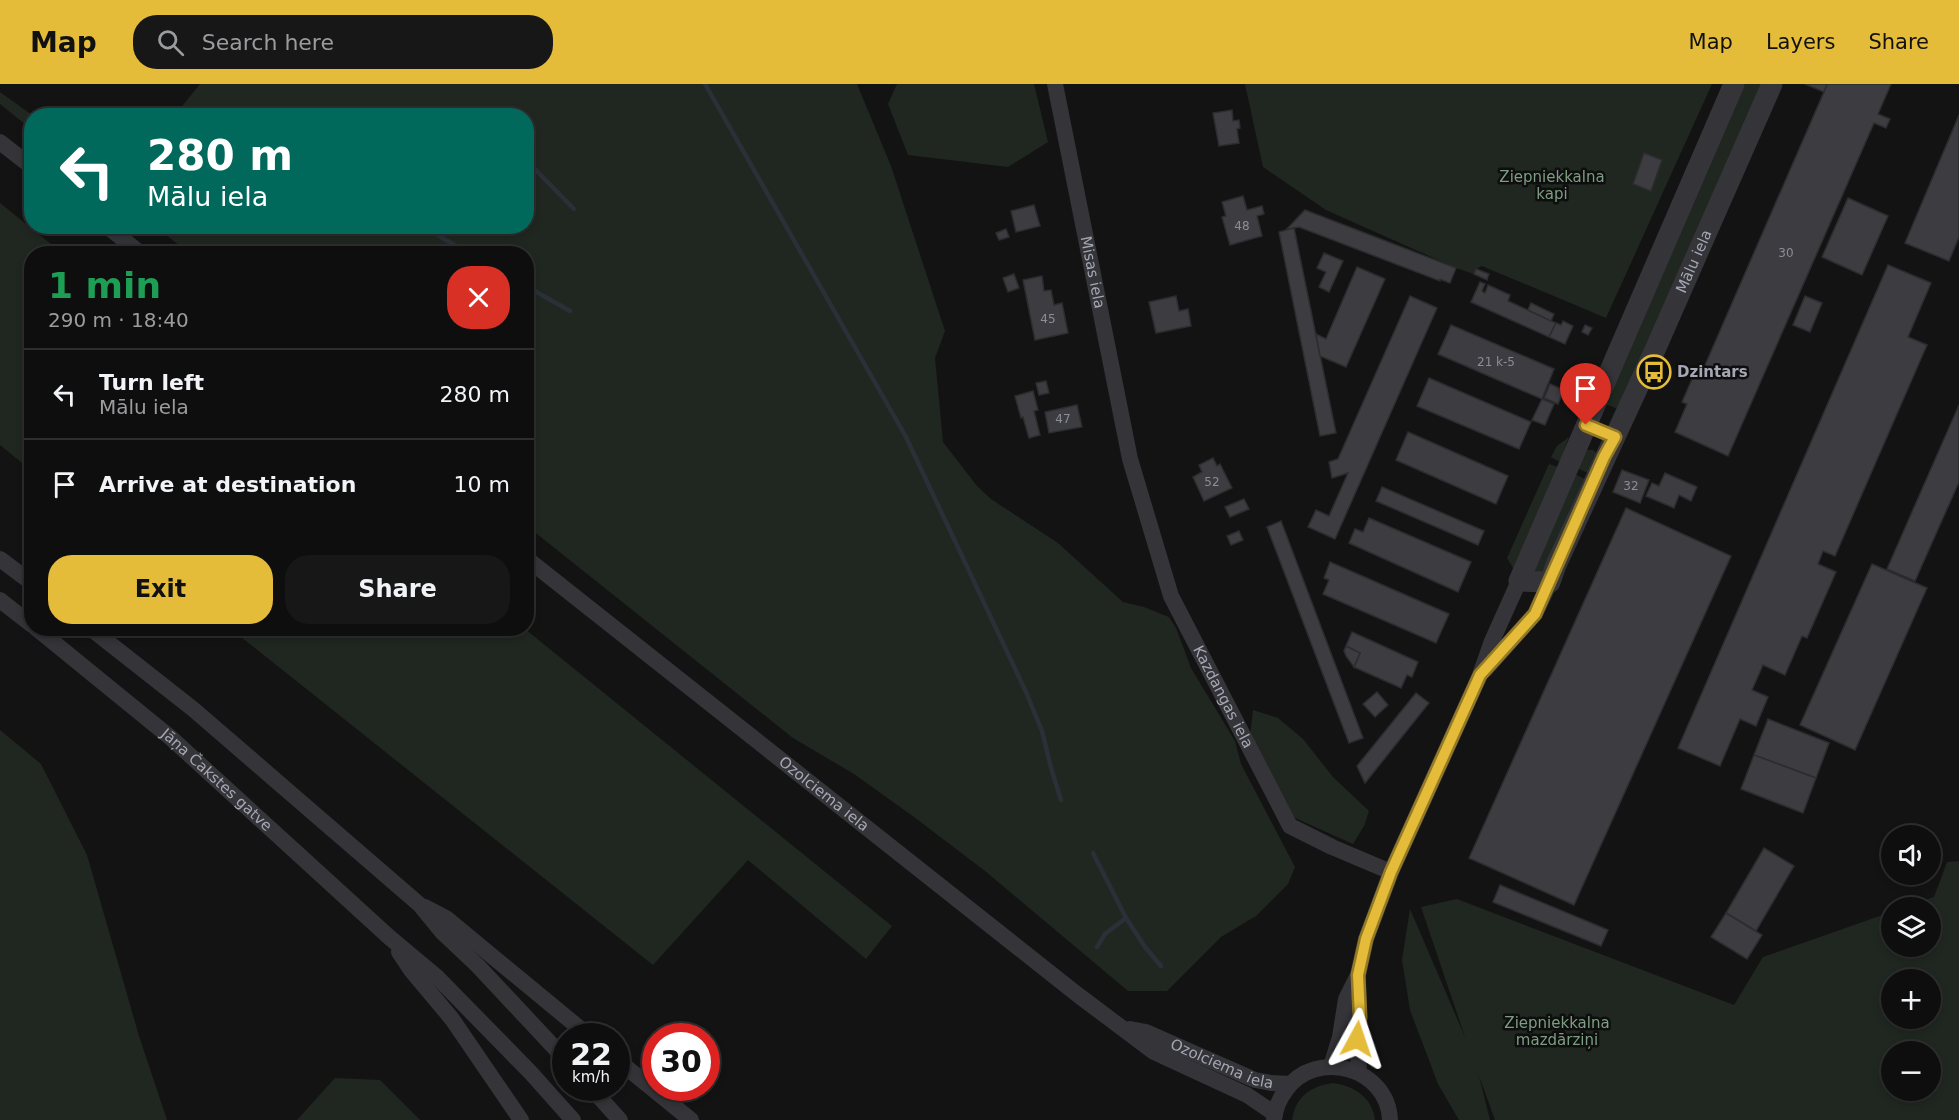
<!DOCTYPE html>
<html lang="en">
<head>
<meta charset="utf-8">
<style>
	body { margin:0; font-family:"DejaVu Sans",sans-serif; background:#171718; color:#f1f3f6; height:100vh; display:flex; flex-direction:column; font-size:22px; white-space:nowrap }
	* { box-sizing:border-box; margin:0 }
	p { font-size:20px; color:#9b9c9e }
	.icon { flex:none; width:33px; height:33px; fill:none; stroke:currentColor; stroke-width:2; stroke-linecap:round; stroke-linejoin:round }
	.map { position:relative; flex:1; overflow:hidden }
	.drawer { position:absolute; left:24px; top:162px; width:510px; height:390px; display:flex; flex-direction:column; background:#0e0e0f; border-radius:24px; box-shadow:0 3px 9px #0003,0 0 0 2px #2e2e2f }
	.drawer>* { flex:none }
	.guide { position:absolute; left:24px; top:24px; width:510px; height:126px; border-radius:24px; box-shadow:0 3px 9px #0003,0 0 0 2px #2e2e2f; background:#00695c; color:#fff; overflow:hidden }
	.tools { position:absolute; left:1881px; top:741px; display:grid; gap:12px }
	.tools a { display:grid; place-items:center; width:60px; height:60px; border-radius:50%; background:#0e0e0f; box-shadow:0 3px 9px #0003,0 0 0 2px #2e2e2f; font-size:30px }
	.speed { position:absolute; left:552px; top:939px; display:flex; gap:12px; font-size:30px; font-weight:700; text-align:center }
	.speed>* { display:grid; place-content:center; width:78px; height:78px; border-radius:50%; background:#0e0e0f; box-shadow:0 3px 9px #0003,0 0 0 2px #2e2e2f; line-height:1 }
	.speed small { font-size:15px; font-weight:400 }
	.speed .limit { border:9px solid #d22; background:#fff; color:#111 }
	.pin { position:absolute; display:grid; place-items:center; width:51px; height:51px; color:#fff; margin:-62px -26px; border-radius:50% 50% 50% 0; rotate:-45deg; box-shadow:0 0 6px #0007 }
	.pin .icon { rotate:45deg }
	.me { position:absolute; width:66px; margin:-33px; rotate:5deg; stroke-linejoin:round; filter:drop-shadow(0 0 4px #0008) }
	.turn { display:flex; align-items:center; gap:21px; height:126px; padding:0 24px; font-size:27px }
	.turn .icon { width:78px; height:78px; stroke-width:2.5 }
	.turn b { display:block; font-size:42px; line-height:51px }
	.round { display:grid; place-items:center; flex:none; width:63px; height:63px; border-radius:24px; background:#171718 }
	.overview { display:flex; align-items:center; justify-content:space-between; height:102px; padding:0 24px }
	h1 { font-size:36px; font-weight:600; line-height:45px; color:#1e9e55 }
	.cta { display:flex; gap:12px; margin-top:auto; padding:12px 24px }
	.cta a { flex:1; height:69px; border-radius:24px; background:#e5bc39; color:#111; font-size:24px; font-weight:600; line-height:69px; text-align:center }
	.cta a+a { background:#171718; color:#f1f3f6 }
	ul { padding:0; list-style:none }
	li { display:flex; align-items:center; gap:18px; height:90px; padding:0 24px; border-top:2px solid #2e2e2f }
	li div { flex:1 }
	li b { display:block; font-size:22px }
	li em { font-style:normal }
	header { display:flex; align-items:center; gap:36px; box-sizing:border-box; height:84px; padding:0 30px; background:#e5bc39; color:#111 }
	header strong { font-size:28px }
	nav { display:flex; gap:33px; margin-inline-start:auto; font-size:21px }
	.search { width:420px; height:54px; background:#171718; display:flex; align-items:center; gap:15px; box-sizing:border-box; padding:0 21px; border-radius:24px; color:#9b9c9e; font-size:22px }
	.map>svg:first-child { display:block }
	.green { fill:#1f2720; fill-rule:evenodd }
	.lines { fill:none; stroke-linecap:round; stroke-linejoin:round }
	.stream { stroke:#2a3037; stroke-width:4.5 }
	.building { fill:#3d3d41; stroke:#2d2d30; stroke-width:1.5 }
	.minor { stroke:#343439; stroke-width:16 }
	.tertiary { stroke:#343439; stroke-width:21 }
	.route-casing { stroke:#957a25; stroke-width:15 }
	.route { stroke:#e5bc39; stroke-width:10 }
	.labels { text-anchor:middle; stroke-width:5; stroke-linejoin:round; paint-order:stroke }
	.number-label { font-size:12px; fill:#8b8d97 }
	.park-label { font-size:15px; fill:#7d9e82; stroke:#0e0e0f }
	.street-label { font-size:15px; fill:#a5a8b4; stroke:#0e0e0f }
	.poi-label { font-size:15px; font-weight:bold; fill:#a5a8b4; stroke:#0e0e0f; text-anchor:start }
</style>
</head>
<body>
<header>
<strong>Map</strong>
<div class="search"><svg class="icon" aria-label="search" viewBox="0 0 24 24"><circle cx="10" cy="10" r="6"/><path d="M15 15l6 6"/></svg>Search here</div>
<nav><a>Map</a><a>Layers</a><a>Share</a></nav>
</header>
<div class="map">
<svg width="1959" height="1036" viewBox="0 0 1959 1036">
	<rect width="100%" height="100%" fill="#131314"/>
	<!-- green -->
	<g class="green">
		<path d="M200 0H857L891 82 945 247 935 274 943 358 977 402 991 415 1058 459 1123 518 1144 523 1169 533 1176 544 1191 584 1235 657 1241 680 1295 783 1288 800 1256 832 1221 853 1167 907H1128L985 787 914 733 854 690 793 654 527 442 526 170 189 169 156 143 526 142V32L175 31Z"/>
		<path d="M897 0H1034L1048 58 1008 83 908 71 888 20Z"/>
		<path d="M1245 0H1712L1606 234 1482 182 1476 185 1474 190 1456 184 1326 126 1263 83Z"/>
		<path d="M1744 0H1761L1618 325 1605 320Z"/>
		<path d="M0 8 32 31 31 45 0 20Z"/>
		<path d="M0 119 62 169 32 170 31 386 0 361Z"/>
		<path d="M1569 353 1560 378 1551 373 1557 362Z"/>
		<path d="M1586 366H1593L1597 369 1590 390 1577 384Z"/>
		<path d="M1549 380 1558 383 1516 484H1513L1507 474Z"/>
		<path d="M1574 390 1588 396 1542 489 1536 490 1533 486Z"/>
		<path d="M231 545H525L892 842 866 875 748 776 653 881Z"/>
		<path d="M1253 626 1278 634 1303 655 1333 693 1369 727 1364 742 1353 760 1295 734 1250 651Z"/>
		<path d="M0 646 41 680 87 771 139 952 167 1036H0Z"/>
		<path d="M1959 777V1036H1495L1479 992 1490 1036H1459L1438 1000 1410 926 1402 876 1410 825 1465 953 1421 823 1457 815 1734 921 1763 873 1891 828 1892 862H1930V824L1905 823 1934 813 1947 778ZM1892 896H1930V934H1892ZM1892 968H1930V1006H1892Z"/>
		<path d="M335 994 380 996 420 1036H297Z"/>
		<path d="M1333 999C1354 1002 1372 1013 1375 1036H1292C1295 1013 1311 1002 1333 999Z"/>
	</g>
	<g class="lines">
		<!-- stream -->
		<g class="stream">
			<path d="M705 0 906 353 1026 608 1042 647 1051 684 1061 716"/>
			<path d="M478 26 483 32"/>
			<path d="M526 76 574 125"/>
			<path d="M422 142 470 170"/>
			<path d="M526 202 570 227"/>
			<path d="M1093 769 1126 834 1105 850 1097 863"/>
			<path d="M1126 834 1145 863 1161 882"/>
		</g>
	</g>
	<!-- building -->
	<g class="building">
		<path d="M1805 0H1825L1827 1 1824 8Z"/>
		<path d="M1825 0H1891L1878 30 1890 35 1886 44 1874 39 1728 372 1675 348 1687 320 1682 318 1693 293 1699 295 1827 1Z"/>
		<path d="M1232 26 1233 37 1239 36 1240 44 1237 45 1239 59 1219 62 1213 29Z"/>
		<path d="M1959 31V153L1949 177 1905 159Z"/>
		<path d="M1644 69 1662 76 1651 107 1633 100Z"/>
		<path d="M1243 112 1247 126 1262 122 1264 130 1257 132 1262 152 1230 161 1222 133 1226 132 1222 118Z"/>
		<path d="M1848 114 1888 132 1862 191 1822 173Z"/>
		<path d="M1034 121 1040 142 1016 148 1011 127Z"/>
		<path d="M1305 126 1456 184 1450 199 1440 195V197L1299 143 1286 146Z"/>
		<path d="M1294 144 1336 349 1320 352 1279 148Z"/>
		<path d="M1006 145 1009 153 999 156 996 149Z"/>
		<path d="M1324 169 1343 177 1329 208 1319 203 1326 188 1317 184Z"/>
		<path d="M1888 181 1931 199 1908 253 1927 261 1835 472 1823 467 1818 480 1836 488 1807 554 1802 552 1785 591 1763 581 1752 606 1768 613 1756 642 1740 635 1720 682 1678 664Z"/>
		<path d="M1357 183 1385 195 1346 283 1320 272 1316 250 1326 255Z"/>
		<path d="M1476 185 1489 190 1487 196 1474 190Z"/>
		<path d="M1014 190 1019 204 1008 208 1003 194Z"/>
		<path d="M1042 192 1044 207 1051 206 1054 221 1062 219 1068 249 1035 256 1023 196Z"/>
		<path d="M1480 198 1485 200 1482 207 1485 209 1488 201 1510 211 1508 217 1556 239 1549 253 1471 218Z"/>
		<path d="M1176 212 1179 227 1188 225 1191 242 1156 249 1149 218Z"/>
		<path d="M1410 212 1437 224 1335 455 1308 443 1316 426 1329 432 1348 389 1332 394 1329 378 1338 375Z"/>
		<path d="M1805 212 1822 219 1810 248 1793 241Z"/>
		<path d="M1531 219 1554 230 1551 237 1528 226Z"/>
		<path d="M1563 237 1573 242 1565 260 1549 253 1556 239 1561 241Z"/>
		<path d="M1451 241 1554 285 1542 315 1438 270Z"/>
		<path d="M1585 241 1592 244 1588 251 1582 248Z"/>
		<path d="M1573 292 1578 294 1576 299 1571 297Z"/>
		<path d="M1429 294 1531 338 1519 365 1417 322Z"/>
		<path d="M1046 297 1049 309 1039 311 1036 299Z"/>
		<path d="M1550 300 1564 306 1558 320 1544 314Z"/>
		<path d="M1033 307 1038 326 1034 327 1040 351 1029 354 1023 333 1021 334 1015 312Z"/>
		<path d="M1542 315 1554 320 1545 341 1532 336Z"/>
		<path d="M1077 321 1082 343 1049 349 1045 328Z"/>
		<path d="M1959 321V398L1915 497 1887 485Z"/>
		<path d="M1408 348 1508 392 1496 420 1396 376Z"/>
		<path d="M1213 374 1217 382 1220 380 1232 404 1204 417 1193 393 1202 388 1199 381Z"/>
		<path d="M1622 386 1649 396 1640 419 1613 408Z"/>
		<path d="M1665 389 1697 403 1691 417 1679 411 1674 424 1646 412 1652 399 1659 402Z"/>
		<path d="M1382 403 1484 447 1478 461 1376 417Z"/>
		<path d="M1244 415 1249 425 1230 433 1225 423Z"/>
		<path d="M1626 424 1731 472 1574 821 1469 774Z"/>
		<path d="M1369 434 1471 478 1458 508 1349 459 1355 445 1363 448Z"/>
		<path d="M1281 437 1363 654 1349 659 1267 443Z"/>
		<path d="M1239 447 1243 456 1231 461 1227 452Z"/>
		<path d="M1330 478 1449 530 1436 559 1323 510 1329 496 1324 494Z"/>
		<path d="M1872 480 1927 504 1855 666 1800 641Z"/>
		<path d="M1352 548 1418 578 1412 593 1407 591 1401 604 1354 583 1360 569 1346 562Z"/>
		<path d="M1346 562 1360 569 1354 583 1346 572 1344 567Z"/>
		<path d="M1377 608 1388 621 1375 633 1363 620Z"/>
		<path d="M1416 609 1429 619 1365 699 1357 682Z"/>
		<path d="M1768 635 1829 659 1816 694 1754 671Z"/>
		<path d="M1754 671 1816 694 1803 729 1741 705Z"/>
		<path d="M1764 764 1794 782 1756 847 1726 829Z"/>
		<path d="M1500 801 1608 846 1601 862 1493 818Z"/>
		<path d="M1726 829 1762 851 1747 875 1711 853Z"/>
	</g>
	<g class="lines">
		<!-- minor -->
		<g class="minor">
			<path id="s1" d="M1055 0 1130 375 1171 512 1290 742 1332 763 1391 788"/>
			<path d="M0 58 32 83"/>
			<path d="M107 142 141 170"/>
			<path id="s2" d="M526 474 1078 911 1154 968 1247 1011 1275 1030"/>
			<path d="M0 475 32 499"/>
			<path d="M0 516 32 541"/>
			<path id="s3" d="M36 544 171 654 389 853 438 894 531 989 573 1036"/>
			<path d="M90 544 193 625 420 821 442 848 478 882 566 976"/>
			<path d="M1485 586 1535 530 1550 498"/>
			<path d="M425 823 446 834 589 952"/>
			<path d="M399 868 411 886 452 935 521 1036"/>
			<path d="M1358 895C1359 927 1357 957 1359 988"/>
			<path id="s4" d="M1130 945 1146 948 1255 996 1271 999 1290 1000"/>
			<path d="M616 975 691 1036"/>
			<path d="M1331 982 1340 953 1346 915 1358 891 1366 855 1391 788 1480 591 1492 557 1519 497"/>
			<path d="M591 1004 620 1036"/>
			<path d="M1274 1036C1275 1025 1279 1015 1286 1006 1315 964 1388 983 1390 1036"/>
		</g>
		<!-- tertiary -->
		<path class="tertiary" id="s5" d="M1734 0 1519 497 1550 498 1556 481 1654 268 1772 0"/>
	</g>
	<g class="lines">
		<!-- route casing -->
		<g class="route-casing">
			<path id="route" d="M1357 955 1360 933 1358 891 1366 855 1391 788 1480 591 1535 530 1604 373 1615 353 1586 341"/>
		</g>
		<!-- route -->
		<use href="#route" class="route"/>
	</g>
	<!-- icons -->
	<defs>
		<g id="bus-ring" transform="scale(1.725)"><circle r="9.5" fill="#0e0e0f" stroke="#e5bc39" stroke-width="1.5"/><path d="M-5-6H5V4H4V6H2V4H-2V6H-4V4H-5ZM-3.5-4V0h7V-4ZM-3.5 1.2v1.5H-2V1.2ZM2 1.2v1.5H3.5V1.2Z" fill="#e5bc39"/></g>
	</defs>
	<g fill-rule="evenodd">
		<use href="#bus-ring" x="1654" y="288"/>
	</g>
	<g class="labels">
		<!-- number labels -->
		<g class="number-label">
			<text x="1242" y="146">48</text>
			<text x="1786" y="173">30</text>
			<text x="1048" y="239">45</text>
			<text x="1496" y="282">21 k-5</text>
			<text x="1063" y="339">47</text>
			<text x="1212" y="402">52</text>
			<text x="1631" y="406">32</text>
		</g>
		<!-- park labels -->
		<g class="park-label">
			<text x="1552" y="98">Ziepniekkalna<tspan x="1552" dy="17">kapi</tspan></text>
			<text x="1557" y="944">Ziepniekkalna<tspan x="1557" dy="17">mazdārziņi</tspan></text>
		</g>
		<!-- street labels -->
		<g class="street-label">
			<text dy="5" stroke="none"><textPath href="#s5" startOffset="924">Mālu iela</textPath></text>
			<text dy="5" stroke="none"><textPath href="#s1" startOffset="192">Misas iela</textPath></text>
			<text dy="5" stroke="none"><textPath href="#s1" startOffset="639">Kazdangas iela</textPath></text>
			<text dy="5" stroke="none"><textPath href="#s3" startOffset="236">Jāņa Čakstes gatve</textPath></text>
			<text dy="5" stroke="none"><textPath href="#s2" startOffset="380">Ozolciema iela</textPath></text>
			<text dy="5" stroke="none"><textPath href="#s4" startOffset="99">Ozolciema iela</textPath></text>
		</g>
		<!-- poi labels -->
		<g class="poi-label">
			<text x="1677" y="293">Dzintars</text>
		</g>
	</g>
</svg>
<div class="tools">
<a><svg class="icon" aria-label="sound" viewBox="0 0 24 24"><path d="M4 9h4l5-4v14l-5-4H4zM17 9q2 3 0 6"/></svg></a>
<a><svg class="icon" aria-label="layers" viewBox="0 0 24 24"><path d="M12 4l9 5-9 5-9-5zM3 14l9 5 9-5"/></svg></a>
<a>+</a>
<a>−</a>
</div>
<div class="speed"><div>22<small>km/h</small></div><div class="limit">30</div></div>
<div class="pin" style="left:1586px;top:341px;background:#d93025"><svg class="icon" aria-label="arrive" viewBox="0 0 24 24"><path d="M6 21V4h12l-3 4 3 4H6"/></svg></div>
<svg class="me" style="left:1357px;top:955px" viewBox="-20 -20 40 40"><path d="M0-17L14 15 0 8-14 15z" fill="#e5bc39" stroke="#fff" stroke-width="4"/></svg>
<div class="guide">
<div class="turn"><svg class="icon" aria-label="left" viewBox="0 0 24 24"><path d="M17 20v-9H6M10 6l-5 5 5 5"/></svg><div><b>280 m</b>Mālu iela</div></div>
</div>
<section class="drawer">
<div class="overview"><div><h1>1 min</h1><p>290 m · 18:40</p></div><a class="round" style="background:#d93025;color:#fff"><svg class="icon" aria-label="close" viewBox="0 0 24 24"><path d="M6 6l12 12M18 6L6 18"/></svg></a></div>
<ul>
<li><svg class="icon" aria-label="left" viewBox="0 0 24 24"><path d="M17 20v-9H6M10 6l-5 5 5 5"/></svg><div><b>Turn left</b><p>Mālu iela</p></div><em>280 m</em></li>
<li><svg class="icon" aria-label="arrive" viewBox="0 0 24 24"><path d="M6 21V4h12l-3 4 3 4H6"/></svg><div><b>Arrive at destination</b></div><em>10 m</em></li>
</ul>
<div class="cta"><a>Exit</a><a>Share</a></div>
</section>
</div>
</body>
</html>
